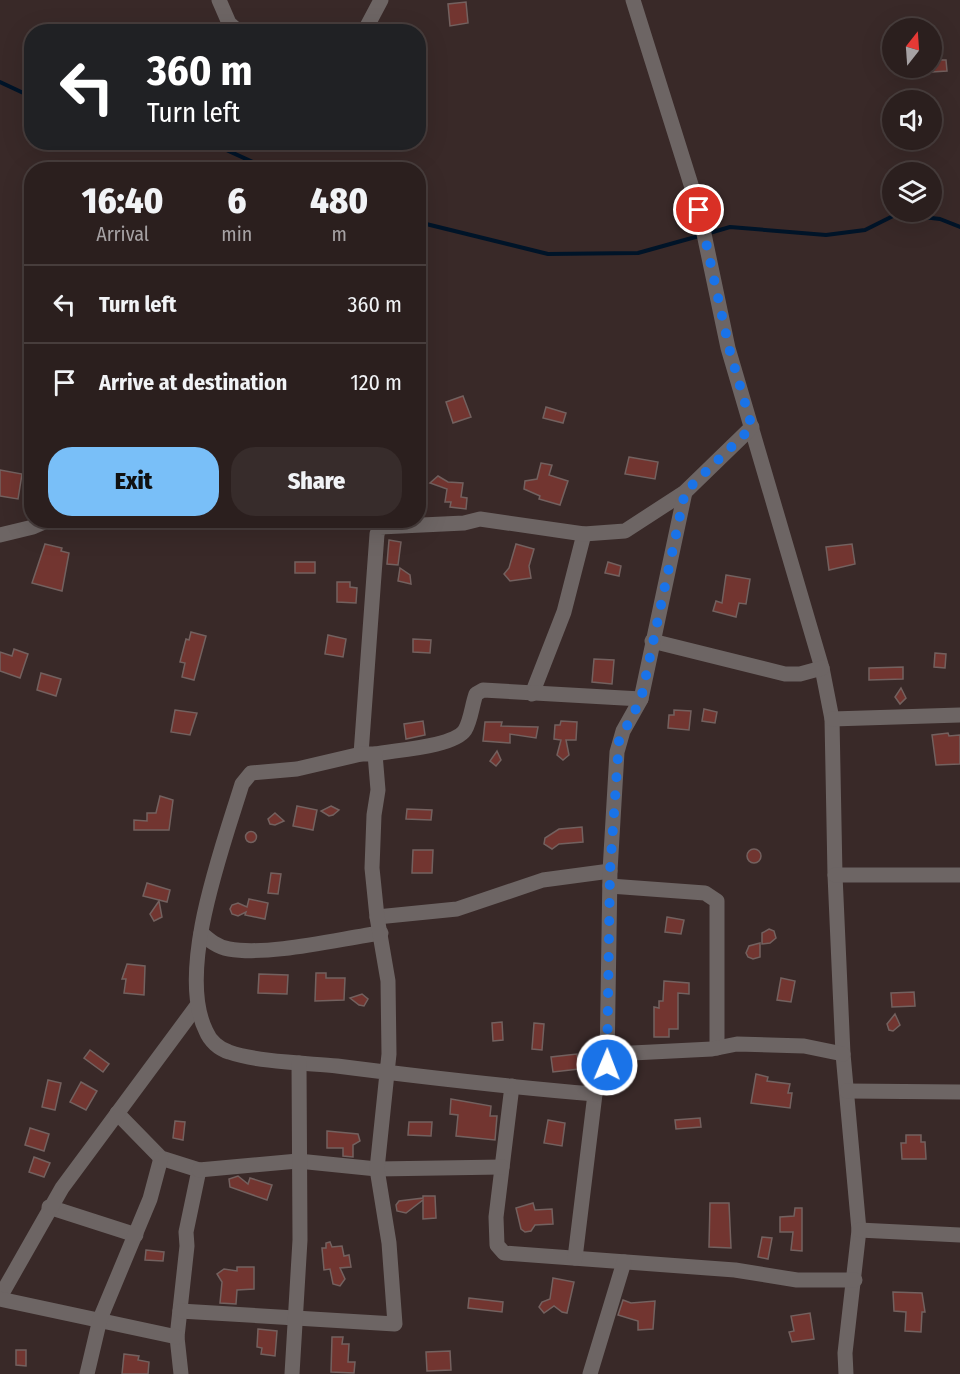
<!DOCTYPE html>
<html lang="en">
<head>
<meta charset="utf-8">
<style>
	body { margin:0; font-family:"Fira Sans Condensed",sans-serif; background:#372c2b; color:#f1f3f6; height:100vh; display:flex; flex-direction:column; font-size:22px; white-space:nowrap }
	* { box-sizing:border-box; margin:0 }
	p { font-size:20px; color:#a6a2a4 }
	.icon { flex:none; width:33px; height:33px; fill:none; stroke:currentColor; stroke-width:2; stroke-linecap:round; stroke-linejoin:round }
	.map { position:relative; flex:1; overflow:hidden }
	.side { position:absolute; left:24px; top:162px; width:402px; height:366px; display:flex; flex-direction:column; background:#2b1f1e; border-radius:24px; box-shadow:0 6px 24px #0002,0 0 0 2px #473d3c }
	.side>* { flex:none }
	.guide { position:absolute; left:24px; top:24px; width:402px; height:126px; border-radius:24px; box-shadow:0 6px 24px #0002,0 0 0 2px #473d3c; background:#202124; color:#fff; overflow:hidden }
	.needle { width:39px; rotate:17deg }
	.tools { position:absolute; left:882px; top:18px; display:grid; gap:12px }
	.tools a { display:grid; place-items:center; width:60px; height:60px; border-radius:50%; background:#2b1f1e; box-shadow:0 6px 24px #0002,0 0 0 2px #473d3c; font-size:30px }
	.pin { position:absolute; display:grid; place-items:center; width:51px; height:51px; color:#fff; margin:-26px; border:3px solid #fff; border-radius:50%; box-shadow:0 2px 6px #0007 }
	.me { position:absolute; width:66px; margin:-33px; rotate:1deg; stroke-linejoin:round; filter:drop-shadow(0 0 4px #0008) }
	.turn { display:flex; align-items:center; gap:21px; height:126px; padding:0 24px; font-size:27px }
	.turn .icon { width:78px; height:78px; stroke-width:2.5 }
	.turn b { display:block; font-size:42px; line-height:51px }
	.eta { display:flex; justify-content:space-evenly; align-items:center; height:102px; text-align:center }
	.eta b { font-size:36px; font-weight:800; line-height:42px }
	.primary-button { display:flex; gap:12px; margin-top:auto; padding:12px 24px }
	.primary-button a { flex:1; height:69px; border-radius:24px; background:#79bff8; color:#111; font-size:24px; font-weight:800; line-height:69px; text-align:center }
	.primary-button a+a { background:#372c2b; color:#f1f3f6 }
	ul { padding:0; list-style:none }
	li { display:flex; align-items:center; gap:18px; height:78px; padding:0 24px; border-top:2px solid #473d3c }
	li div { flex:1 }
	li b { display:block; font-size:22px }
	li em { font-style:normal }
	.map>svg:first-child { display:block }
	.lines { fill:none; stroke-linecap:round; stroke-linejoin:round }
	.stream { stroke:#001428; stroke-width:4 }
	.building { fill:#723530; stroke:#73615f; stroke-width:1.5 }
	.minor { stroke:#6d6564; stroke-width:15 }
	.route { stroke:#1a73e8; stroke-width:10; stroke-dasharray:0 18 }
</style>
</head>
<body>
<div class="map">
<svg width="960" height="1374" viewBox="0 0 960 1374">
	<rect width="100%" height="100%" fill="#392928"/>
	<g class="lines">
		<!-- stream -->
		<g class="stream">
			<path d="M0 82 32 97"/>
			<path d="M209 142 270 170"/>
			<path d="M418 222 548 254 638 253 699 236"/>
			<path d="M706 234 730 227 826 235 865 230 897 214 940 219 960 227"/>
		</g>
	</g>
	<!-- building -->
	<g class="building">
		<path d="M466 2 468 23 450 26 448 4Z"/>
		<path d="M932 60H946L947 71 932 72Z"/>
		<path d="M463 396 471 417 453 423 446 402Z"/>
		<path d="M546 407 566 413 563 423 543 418Z"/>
		<path d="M629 457 658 462 655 479 625 474Z"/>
		<path d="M541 463 552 465 549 475 568 481 560 505 539 499 540 496 524 489 525 481 537 479Z"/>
		<path d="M0 470 22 474 18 499 0 496Z"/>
		<path d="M438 476 448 482 463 483 461 497 467 498 466 509 450 507 451 502H445L447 489 430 483Z"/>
		<path d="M389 540 401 542 398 565 387 564Z"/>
		<path d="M45 544 62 548 61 551 69 553 62 591 32 583Z"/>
		<path d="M516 544 534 549 529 566 531 578 510 581 504 574 509 568Z"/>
		<path d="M852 544 855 564 829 570 826 547Z"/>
		<rect x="295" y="562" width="20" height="11"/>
		<path d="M608 562 621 566 619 576 605 573Z"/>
		<path d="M400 568 410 575 411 584 398 581Z"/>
		<path d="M726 575 750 579 746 604 739 603 736 617 713 611 716 601 722 603Z"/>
		<path d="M337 582H350V587L357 588 356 603 337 602Z"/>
		<path d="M191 632 206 636 194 680 182 677 185 663 180 662 186 639 189 640Z"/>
		<path d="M328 635 346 639 343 657 325 654Z"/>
		<path d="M413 639 431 640 430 653 413 652Z"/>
		<path d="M14 649 28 654 20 678 0 671V652L12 656Z"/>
		<path d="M935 653 946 654 945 668 934 667Z"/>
		<path d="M594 659 614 660 612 684 592 682Z"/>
		<path d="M903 667V679L869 680V668Z"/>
		<path d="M41 673 61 679 56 696 37 690Z"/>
		<path d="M901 688 906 698 900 704 895 697Z"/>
		<path d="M704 709 717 712 715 723 702 721Z"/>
		<path d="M175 710 197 713 190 735 171 732Z"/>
		<path d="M674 710 691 711 689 730 668 728 669 715H674Z"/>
		<path d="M423 721 425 735 406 739 404 724Z"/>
		<path d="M561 721 577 722 576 740H566L569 755 563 760 557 755 561 740 554 739 555 725H560Z"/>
		<path d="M485 722H502L501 726 538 727 536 738 510 734V743L483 741Z"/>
		<path d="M948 733 949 736 960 735V764L936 765 932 735Z"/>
		<path d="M497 751 501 760 496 766 490 761Z"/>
		<path d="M160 796 173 800 169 830H134V820L147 821V813H156Z"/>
		<path d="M297 806 317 810 313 830 293 826Z"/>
		<path d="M331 806 339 810 333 815 329 816 321 811Z"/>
		<path d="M407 809 432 810 431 820 406 819Z"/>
		<path d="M275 813 284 821 275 825 270 824 268 819Z"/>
		<path d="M582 827 583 842 559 844 552 849 544 844 545 838 559 829Z"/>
		<circle cx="251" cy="837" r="5.5"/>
		<circle cx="754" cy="856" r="7"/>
		<path d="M413 850H433L432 873H412Z"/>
		<path d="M271 873 281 874 278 894 268 893Z"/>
		<path d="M147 883 170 890 167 902 143 896Z"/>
		<path d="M249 899 268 903 265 919 245 915 246 912 238 916 232 914 230 909 232 905 238 903 247 907Z"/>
		<path d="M159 901 162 917 154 921 150 914Z"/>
		<path d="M667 917 684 920 681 934 665 932Z"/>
		<path d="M769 929 774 931 776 938 770 943 762 944V933Z"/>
		<path d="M760 943V957L753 959 748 957 746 953 749 946Z"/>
		<path d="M127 964 145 966 144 995 124 993 126 979H122Z"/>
		<path d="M316 973H326V978H345L344 1000 315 1001Z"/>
		<path d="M259 974 288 975 287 994 258 993Z"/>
		<path d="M781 978 795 981 791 1002 777 1000Z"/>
		<path d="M664 981 689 983V994L678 993V1029H669V1037H654V1007L659 1008V1001H663Z"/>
		<path d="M914 992 915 1006 892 1007 891 993Z"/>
		<path d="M362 994 368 999 364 1006 359 1005 350 998Z"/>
		<path d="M895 1014 900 1025 893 1031 889 1030 887 1024Z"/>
		<path d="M502 1022 503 1040 493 1041 492 1023Z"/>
		<path d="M534 1023 544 1024 542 1050 532 1049Z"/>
		<path d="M90 1050 109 1064 103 1072 84 1058Z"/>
		<path d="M577 1054 579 1069 553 1072 551 1057Z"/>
		<path d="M756 1074 768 1077 767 1081 790 1084 788 1093H792L790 1108 751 1103Z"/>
		<path d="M48 1080 61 1083 55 1110 42 1107Z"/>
		<path d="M81 1082 97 1091 86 1110 70 1102Z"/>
		<path d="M451 1099 491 1106 490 1116H497L495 1140 456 1136 458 1115 450 1114Z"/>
		<path d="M700 1118 701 1127 676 1129 675 1120Z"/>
		<path d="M548 1120 565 1123 562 1146 544 1143Z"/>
		<path d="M175 1121 185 1122 183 1140 173 1138Z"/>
		<path d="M409 1122H432L431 1136 408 1135Z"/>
		<path d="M30 1128 49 1134 44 1151 25 1145Z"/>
		<path d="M327 1131 358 1134 360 1141 353 1145V1157L343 1156V1148H327Z"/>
		<path d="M906 1135H921V1142H925L926 1159H902L901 1143H906Z"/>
		<path d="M34 1157 50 1163 44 1177 29 1172Z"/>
		<path d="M238 1176 248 1184 250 1178 272 1185 267 1200 230 1187 229 1179Z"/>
		<path d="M423 1196H435L436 1218 423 1219V1200L406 1213 397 1211 396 1205 399 1201 423 1198Z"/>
		<path d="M533 1203 535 1210 552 1209 553 1224 535 1225 531 1231 525 1232 521 1229 516 1208Z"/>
		<path d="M710 1203H729L731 1248 709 1247Z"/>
		<path d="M795 1208H802V1251L791 1250 793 1232H780V1217L794 1216Z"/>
		<path d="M762 1237 772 1238 768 1259 758 1257Z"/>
		<path d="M330 1242 332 1247 342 1246 344 1256 349 1255 351 1267 340 1268 345 1279 340 1286 333 1284 330 1269 324 1270 322 1248H326V1243Z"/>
		<path d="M146 1250 164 1252 163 1261 145 1260Z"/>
		<path d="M237 1267H254V1289L237 1290 236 1304 220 1303 222 1282 217 1274 224 1269 237 1271Z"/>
		<path d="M553 1278 574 1282 567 1313 562 1312 554 1306 544 1313 539 1307 542 1302 550 1299Z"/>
		<path d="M893 1292 922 1293 925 1312H922L921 1332 905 1331 906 1312 894 1311Z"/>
		<path d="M469 1298 503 1302 502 1312 468 1308Z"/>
		<path d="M623 1300 631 1303 655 1301 653 1329 638 1330V1321L618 1315Z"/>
		<path d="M810 1313 814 1339 792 1342 789 1332 794 1331 791 1316Z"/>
		<path d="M258 1329 277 1331 275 1356 261 1354 262 1348 257 1347Z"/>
		<path d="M332 1337H343L342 1344H349L348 1362H355L354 1373 331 1372Z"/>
		<path d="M16 1350H26V1366L16 1365Z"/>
		<path d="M450 1351 451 1370 427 1371 426 1352Z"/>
		<path d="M124 1354 139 1356 138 1360 149 1362 148 1374H122Z"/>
	</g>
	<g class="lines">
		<!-- minor -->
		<g class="minor">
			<path d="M219 0 229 23 239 32"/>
			<path d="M633 0 699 210 728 348 822 668 832 719 835 875 843 1054 859 1230 845 1353 846 1374"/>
			<path d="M364 32 381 0"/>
			<path d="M0 535 33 527 49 520"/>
			<path d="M652 641 785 674H800L822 668"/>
			<path d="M532 694 564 612 584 534"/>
			<path d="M832 719 960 715"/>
			<path d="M361 754 377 534 380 527 464 523 480 519 584 534 625 531 685 492 752 427"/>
			<path d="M375 754C394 750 454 747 465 730 471 720 472 705 476 694L483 690 641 699"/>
			<path d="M835 875H960"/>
			<path d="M610 886 705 893 717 901V1048"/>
			<path d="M377 917 457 909 543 880 610 871"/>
			<path d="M201 933C209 940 217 947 229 949 270 956 338 939 381 933"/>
			<path d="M607 1065 632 1053 712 1049 737 1044 804 1046 843 1054"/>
			<path d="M512 1086 496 1217 497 1245 504 1253 735 1270 797 1280H855"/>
			<path d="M847 1091 960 1092"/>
			<path d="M117 1113 161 1158 199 1170 186 1232 187 1246 177 1337 181 1374"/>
			<path d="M199 1170 298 1161 377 1169 502 1167"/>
			<path d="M49 1207 136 1235"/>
			<path d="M859 1230 960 1235"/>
			<path d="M575 1258 595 1094 607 1065 610 871 617 752 623 731 641 699 685 492"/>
			<path d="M0 1297 62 1188 196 1007"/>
			<path d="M0 1299 177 1337"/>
			<path d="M180 1311 395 1324 389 1243 377 1169 389 1054 388 981 377 917 372 868 374 815 378 790 375 754H361L297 769 251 773 242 784C223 846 176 971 206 1031 210 1041 219 1049 229 1052 258 1062 305 1063 337 1066 423 1077 509 1087 595 1094"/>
			<path d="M87 1374 100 1319 150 1199 161 1158"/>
			<path d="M292 1374 300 1240 299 1063"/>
			<path d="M590 1374 624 1262"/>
		</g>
	</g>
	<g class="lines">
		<!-- route -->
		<path class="route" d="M607 1065 610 871 619 741 641 699 685 492 752 427 729 348 699 210"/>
	</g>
</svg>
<div class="tools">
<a><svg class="needle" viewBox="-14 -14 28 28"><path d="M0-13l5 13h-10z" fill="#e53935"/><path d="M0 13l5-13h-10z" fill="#a6a2a4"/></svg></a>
<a><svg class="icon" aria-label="sound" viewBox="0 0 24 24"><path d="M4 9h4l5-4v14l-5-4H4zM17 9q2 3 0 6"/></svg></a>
<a><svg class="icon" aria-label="layers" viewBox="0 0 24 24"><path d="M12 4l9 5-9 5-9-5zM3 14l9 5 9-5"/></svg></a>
</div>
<div class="pin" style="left:699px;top:210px;background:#d93025"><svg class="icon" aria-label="arrive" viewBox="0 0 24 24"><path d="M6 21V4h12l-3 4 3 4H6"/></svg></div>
<svg class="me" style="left:607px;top:1065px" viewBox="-20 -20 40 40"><circle r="17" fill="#1a73e8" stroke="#fff" stroke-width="3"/><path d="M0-11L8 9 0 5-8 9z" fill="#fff"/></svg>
<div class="guide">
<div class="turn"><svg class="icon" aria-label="left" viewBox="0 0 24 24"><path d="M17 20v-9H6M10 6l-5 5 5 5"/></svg><div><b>360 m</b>Turn left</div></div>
</div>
<section class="side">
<div class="eta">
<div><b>16:40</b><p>Arrival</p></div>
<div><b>6</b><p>min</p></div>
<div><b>480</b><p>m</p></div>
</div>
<ul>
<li><svg class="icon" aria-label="left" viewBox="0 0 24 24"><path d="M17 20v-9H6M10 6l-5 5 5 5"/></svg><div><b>Turn left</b></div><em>360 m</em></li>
<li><svg class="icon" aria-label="arrive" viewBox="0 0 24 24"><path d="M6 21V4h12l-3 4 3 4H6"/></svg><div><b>Arrive at destination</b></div><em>120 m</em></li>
</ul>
<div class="primary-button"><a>Exit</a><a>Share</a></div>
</section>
</div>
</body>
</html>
